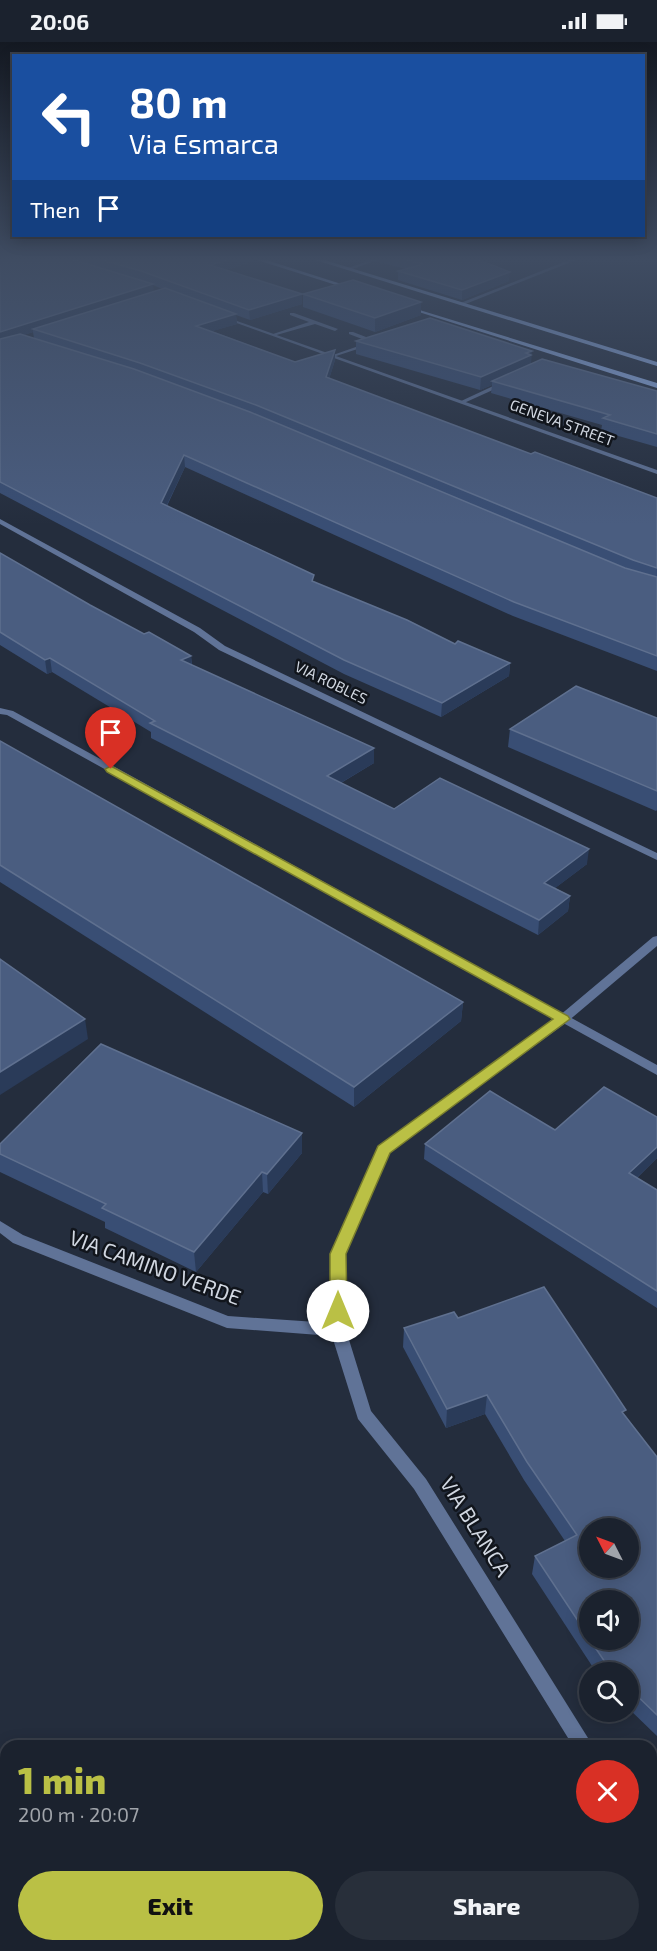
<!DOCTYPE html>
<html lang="en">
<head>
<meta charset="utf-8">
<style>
	body { margin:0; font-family:"Exo 2",sans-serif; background:#282f3a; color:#f1f3f6; height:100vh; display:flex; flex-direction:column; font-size:22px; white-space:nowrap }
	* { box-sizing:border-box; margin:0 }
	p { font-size:20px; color:#a0a4aa }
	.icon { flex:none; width:33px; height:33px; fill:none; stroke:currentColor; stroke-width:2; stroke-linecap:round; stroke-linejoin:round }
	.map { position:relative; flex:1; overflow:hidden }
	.sheet { position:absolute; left:0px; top:1698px; width:657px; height:212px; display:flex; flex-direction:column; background:#1b222e; border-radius:18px 18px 0 0; box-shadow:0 3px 15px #0003,0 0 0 2px #393f4a }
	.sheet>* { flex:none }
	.hud { position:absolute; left:12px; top:12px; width:633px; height:183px; border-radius:0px; box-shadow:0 3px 15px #0003,0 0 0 2px #393f4a; background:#1a4fa0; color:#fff; overflow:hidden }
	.needle { width:39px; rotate:312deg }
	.buttons { position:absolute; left:579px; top:1476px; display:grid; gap:12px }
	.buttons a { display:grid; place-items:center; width:60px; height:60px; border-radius:50%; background:#1b222e; box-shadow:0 3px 15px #0003,0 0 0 2px #393f4a; font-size:30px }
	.pin { position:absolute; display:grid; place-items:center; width:51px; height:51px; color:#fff; margin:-62px -26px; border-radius:50% 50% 50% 0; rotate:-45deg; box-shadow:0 0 6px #0007 }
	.pin .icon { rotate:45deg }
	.me { position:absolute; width:66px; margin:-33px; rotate:0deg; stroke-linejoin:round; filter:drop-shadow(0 0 4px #0008) }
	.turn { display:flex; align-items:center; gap:21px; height:126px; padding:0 18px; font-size:27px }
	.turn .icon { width:78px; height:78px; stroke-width:2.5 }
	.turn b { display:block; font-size:42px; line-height:51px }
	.then { display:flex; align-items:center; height:57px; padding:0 18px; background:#0003; gap:12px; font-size:22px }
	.round { display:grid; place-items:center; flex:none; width:63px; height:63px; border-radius:32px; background:#282f3a }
	.summary { display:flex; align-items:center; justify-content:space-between; height:102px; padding:0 18px }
	h1 { font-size:36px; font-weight:800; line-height:45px; color:#bac045 }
	.action { display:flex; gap:12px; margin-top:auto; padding:12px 18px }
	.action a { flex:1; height:69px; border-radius:36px; background:#bac045; color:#111; font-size:24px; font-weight:800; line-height:69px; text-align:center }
	.action a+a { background:#282f3a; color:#f1f3f6 }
	.status { display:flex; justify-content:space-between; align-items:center; height:42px; padding:0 30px; background:#1b222e; direction:ltr }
	.status svg { height:16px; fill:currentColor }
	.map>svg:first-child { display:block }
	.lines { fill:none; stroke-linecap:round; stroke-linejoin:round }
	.service { fill:#607397; fill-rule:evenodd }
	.minor { fill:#607397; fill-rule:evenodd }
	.tertiary { fill:#607397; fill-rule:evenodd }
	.primary { fill:#99baf4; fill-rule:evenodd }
	.wall { fill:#394e74; fill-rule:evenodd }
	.shaded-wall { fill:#2a3b59 }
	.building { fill:#4a5d80; stroke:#5f708f; stroke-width:1.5; fill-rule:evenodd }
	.route { fill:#bac045; stroke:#797d2d; stroke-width:1.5 }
	.labels { text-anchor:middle; stroke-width:5; stroke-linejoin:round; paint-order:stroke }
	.far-street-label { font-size:15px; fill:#d1d7e1; stroke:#11151c }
	.near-street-label { font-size:21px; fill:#d1d7e1; stroke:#11151c }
</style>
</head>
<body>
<div class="status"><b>20:06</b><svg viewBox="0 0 49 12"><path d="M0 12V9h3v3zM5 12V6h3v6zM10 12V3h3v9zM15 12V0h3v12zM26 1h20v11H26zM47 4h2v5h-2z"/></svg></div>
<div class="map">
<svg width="657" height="1909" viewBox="0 0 657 1909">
	<rect width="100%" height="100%" fill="#242d3d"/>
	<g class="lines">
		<!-- service -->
		<g class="service">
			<path d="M376 216H383L350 228 345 227Z"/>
			<path d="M574 216H581L463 263 458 262Z"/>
			<path d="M290 271H294L338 287 335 289 315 282 273 294V292L309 280 290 273Z"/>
			<path d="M349 290H353L379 300 333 315V313L370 300 349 292Z"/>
			<path d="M504 339 507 341 506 342 464 361 459 360Z"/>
		</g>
		<!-- minor -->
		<g class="minor">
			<path d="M220 273 657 428V432L220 275Z"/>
			<path d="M0 477 200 586 225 604 657 811V818L219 608 194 590 0 482Z"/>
			<path d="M657 894V904L567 980 388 1111 345 1212 346 1288 371 1369 426 1437 593 1704H573L414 1447 358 1377 332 1294 227 1286 13 1201 0 1191V1179L23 1193 228 1274 331 1281V1212L378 1105 559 974 653 895Z"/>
			<path d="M651 1767 657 1770V1794L651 1791Z"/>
		</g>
		<!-- tertiary -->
		<path class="tertiary" d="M0 666 13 669 657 1023V1033L7 673 0 672Z"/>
		<!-- primary -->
		<g class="primary">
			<path d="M251 216H260L360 248 355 249Z"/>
			<path d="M309 216H318L657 320V324Z"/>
			<path d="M400 262 657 341V346L400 264Z"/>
		</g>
	</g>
	<!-- wall -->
	<g class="wall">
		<path d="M0 216H254V219L226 228 302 252V262L250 278 236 273 237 282 212 289 295 320 335 308V318L329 337 531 412 657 456V629L513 574 185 425 167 464 314 540 455 602 510 621 509 634 441 675 344 632 0 451ZM153 243 160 246 164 247 153 250ZM33 290 34 296 24 293Z"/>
		<path d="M378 216H474L509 239 462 258 398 238V229L406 227 378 220Z"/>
		<path d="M303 252 421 273 375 290 303 265Z"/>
		<path d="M356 299 531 322 657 349V405L601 389 602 383 491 351 492 343 480 348 356 312Z"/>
		<path d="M0 511 90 563 144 592 191 614 192 623 374 721 341 741 394 767 587 822 555 846 570 854 568 869 538 893 151 696V690L52 630 47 632 0 603Z"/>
		<path d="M657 676V768L656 769 508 705 510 687Z"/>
		<path d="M0 699 463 960 461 979 354 1065 0 840Z"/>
		<path d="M657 1075V1116L637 1136 657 1148V1266L424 1117 425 1102Z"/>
		<path d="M302 1091V1111L268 1152 263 1150 196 1230 105 1186V1180L0 1130V1102Z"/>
		<path d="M458 1276 625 1373 657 1415V1694L628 1666V1630H596L532 1532 535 1514 565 1499 524 1438 485 1372 446 1386 403 1305 404 1286Z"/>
	</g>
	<!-- shaded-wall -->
	<g class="shaded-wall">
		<path d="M234 216H254V219L210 233V223Z"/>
		<path d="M510 230 509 239 462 258V248Z"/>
		<path d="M153 242 154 252 33 287V290L0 301V290Z"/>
		<path d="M302 252V262L250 278 249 268Z"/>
		<path d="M421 260V273L375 290V276Z"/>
		<path d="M236 272 237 282 196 294V284Z"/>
		<path d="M335 308V318L326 347V335Z"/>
		<path d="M532 309 531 322 492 339V343L480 348 481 335Z"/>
		<path d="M184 413 185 425 162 473 161 461Z"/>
		<path d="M191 614 192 628 181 618Z"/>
		<path d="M50 616 52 630 47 632 45 618Z"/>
		<path d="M510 621 509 634 441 675 442 661Z"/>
		<path d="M374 706V721L327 749V734Z"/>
		<path d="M589 807 587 822 542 856 544 841Z"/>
		<path d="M570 854 568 869 538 893 539 878Z"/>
		<path d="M463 960 461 979 354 1065V1045Z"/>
		<path d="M85 977 88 997 0 1053V1030Z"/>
		<path d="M302 1091V1111L268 1152 267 1132Z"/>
		<path d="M657 1105V1116L626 1146 629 1131Z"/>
		<path d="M262 1130 263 1150 196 1230 194 1210Z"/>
		<path d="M487 1353 485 1372 446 1386 447 1367Z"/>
	</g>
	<!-- building -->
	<g class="building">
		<path d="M0 216H68L153 242 0 290Z"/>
		<path d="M95 216H234L210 223 302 252 249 268 141 229Z"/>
		<path d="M397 216H474L510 230 462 248 398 229 424 222Z"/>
		<path d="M353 238 421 260 375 276 303 252Z"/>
		<path d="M165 246 236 272 196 284 295 320 335 308 326 335 531 412 535 410 657 456V526L633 518 256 363 140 321 33 287Z"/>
		<path d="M430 276 532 309 526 311 531 313 481 335 356 299Z"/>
		<path d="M20 292 134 327 250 370 625 526 657 535V614L514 560 184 413 161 461 314 533 312 539 407 578 455 602 458 599 510 621 442 661 344 618 0 440V297Z"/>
		<path d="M542 317 657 349V392L603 376 610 373 492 339Z"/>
		<path d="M0 511 90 563 144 592 149 590 191 614 181 618 374 706 327 734 394 767 440 736 589 807 544 841 570 854 539 878 150 681 155 679 50 616 45 618 0 590Z"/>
		<path d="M576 644 657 676V749L510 687Z"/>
		<path d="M0 699 463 960 354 1045 0 823Z"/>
		<path d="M0 917 85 977 0 1030Z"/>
		<path d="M101 1002 302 1091 267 1132 262 1130 194 1210 102 1166 106 1162 0 1112V1102Z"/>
		<path d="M604 1045 657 1075V1105L629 1131 657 1148V1249L425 1102 490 1049 555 1088Z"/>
		<path d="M544 1245 626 1368 622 1370 657 1415V1673L628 1645V1630H614L607 1623 590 1598H628V1558H590V1597L535 1514 577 1493 527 1420 487 1353 447 1367 404 1286 454 1270 458 1276ZM590 1486H628V1526H590Z"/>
		<path d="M352 1904H404L411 1909H349Z"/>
	</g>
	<!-- sky -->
	<linearGradient id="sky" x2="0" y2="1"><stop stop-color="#141922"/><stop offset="0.45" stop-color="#3f4c62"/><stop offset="1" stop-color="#3f4c62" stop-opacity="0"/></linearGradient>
	<rect width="657" height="483" fill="url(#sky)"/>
	<!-- route -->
	<path class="route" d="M111 724 568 974 570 977 390 1111 346 1212 347 1269 344 1274 338 1276 332 1274 330 1269V1212L378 1104 553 977 107 730 105 727Z"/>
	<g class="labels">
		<!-- far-street labels -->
		<g class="far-street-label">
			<text transform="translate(562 381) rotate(20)" y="5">GENEVA STREET</text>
			<text transform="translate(331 641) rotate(26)" y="5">VIA ROBLES</text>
		</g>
		<!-- near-street labels -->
		<g class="near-street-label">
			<text transform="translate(155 1226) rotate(20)" y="7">VIA CAMINO VERDE</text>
			<text transform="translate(475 1485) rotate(58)" y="7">VIA BLANCA</text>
		</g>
	</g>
</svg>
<div class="buttons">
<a><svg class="needle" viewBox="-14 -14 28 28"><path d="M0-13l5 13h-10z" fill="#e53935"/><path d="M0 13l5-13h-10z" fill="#a0a4aa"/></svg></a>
<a><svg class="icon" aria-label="sound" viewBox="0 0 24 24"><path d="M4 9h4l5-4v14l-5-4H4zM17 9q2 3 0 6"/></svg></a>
<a><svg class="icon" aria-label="search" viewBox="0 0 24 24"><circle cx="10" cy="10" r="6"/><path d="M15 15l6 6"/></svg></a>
</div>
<div class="pin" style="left:111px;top:727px;background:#d93025"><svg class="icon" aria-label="arrive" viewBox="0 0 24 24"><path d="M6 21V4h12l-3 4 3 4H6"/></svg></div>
<svg class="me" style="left:338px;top:1269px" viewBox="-20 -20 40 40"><circle r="19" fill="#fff"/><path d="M0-13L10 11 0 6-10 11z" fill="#bac045"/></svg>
<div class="hud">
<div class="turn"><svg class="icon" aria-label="left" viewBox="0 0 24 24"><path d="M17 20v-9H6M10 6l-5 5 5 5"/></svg><div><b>80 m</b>Via Esmarca</div></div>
<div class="then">Then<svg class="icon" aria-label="arrive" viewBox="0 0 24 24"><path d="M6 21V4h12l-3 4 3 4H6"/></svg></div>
</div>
<section class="sheet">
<div class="summary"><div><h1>1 min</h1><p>200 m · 20:07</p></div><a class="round" style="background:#d93025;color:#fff"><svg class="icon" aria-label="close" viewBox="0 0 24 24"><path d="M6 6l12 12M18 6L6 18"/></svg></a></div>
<div class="action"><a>Exit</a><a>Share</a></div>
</section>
</div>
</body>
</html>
